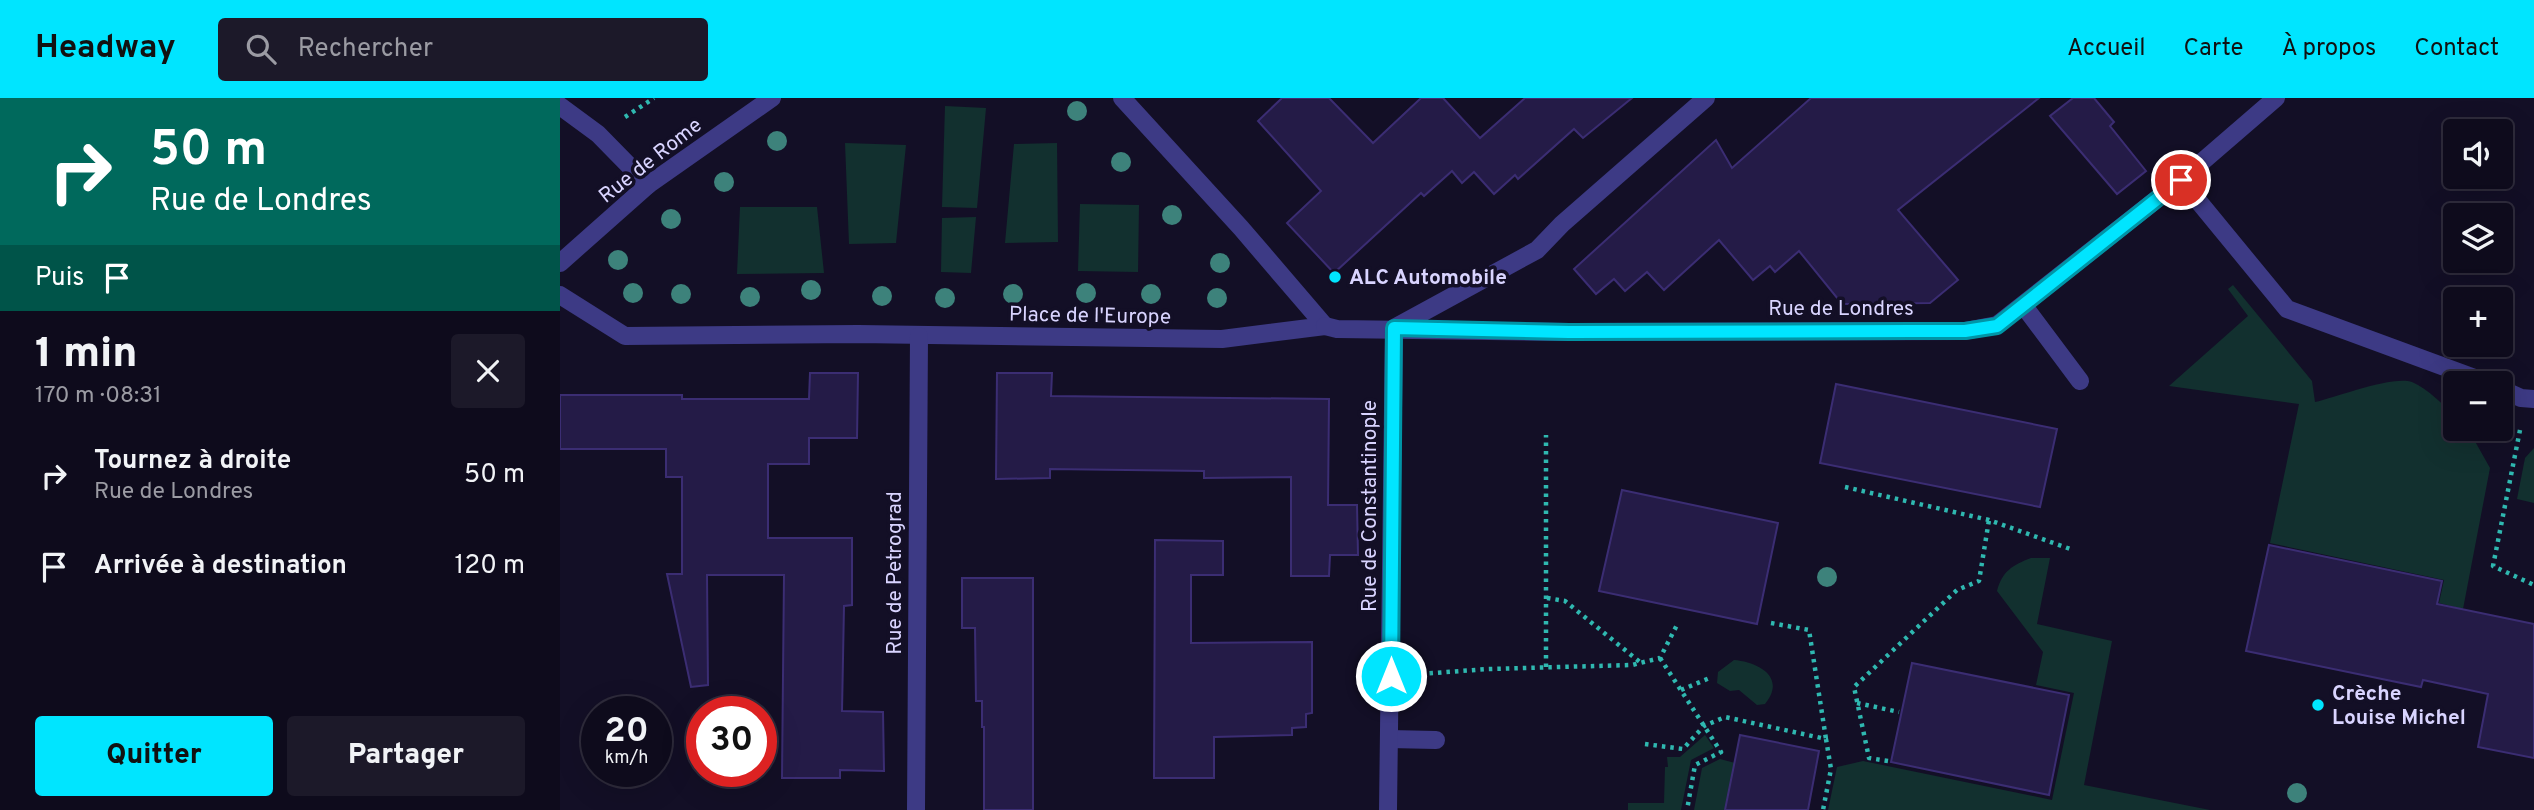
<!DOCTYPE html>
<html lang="fr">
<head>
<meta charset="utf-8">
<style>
	body { margin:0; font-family:Overpass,sans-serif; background:#1c1929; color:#f1f3f6; height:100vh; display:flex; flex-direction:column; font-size:26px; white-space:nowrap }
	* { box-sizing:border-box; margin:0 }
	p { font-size:23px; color:#9b9ba3 }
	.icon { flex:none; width:38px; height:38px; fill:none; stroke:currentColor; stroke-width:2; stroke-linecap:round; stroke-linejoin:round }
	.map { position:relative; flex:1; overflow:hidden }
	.panel { display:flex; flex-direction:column; background:#0e0b1c; width:560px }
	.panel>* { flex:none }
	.top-card { background:#00695c; color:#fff; overflow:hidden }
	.controls { position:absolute; left:1883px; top:21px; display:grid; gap:14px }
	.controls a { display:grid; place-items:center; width:70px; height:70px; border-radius:7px; background:#0e0b1c; box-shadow:0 7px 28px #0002,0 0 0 2px #2e2b3b; font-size:35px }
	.speed { position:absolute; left:21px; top:598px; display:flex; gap:14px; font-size:35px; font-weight:700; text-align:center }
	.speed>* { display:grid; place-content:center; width:91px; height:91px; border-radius:50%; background:#0e0b1c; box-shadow:0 7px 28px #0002,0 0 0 2px #2e2b3b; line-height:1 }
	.speed small { font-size:18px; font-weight:400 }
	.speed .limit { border:10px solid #d22; background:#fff; color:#111 }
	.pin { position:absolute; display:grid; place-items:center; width:60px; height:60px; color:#fff; margin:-30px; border:4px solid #fff; border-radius:50%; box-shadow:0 2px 7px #0007 }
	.me { position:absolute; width:77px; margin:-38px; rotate:0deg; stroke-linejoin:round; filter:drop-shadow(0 0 5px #0008) }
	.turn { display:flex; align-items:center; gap:24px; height:147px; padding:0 35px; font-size:32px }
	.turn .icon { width:91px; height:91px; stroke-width:2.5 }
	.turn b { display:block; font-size:49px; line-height:60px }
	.then { display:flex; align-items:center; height:66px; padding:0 35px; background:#0003; gap:14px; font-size:26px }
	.round { display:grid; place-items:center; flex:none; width:74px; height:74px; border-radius:7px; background:#1c1929 }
	.summary { display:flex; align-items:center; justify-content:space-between; height:119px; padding:0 35px }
	h1 { font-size:42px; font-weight:800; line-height:52px }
	.button { display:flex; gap:14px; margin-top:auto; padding:14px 35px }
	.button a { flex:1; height:80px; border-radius:7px; background:#00e5ff; color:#111; font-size:28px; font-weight:800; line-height:80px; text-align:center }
	.button a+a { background:#1c1929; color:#f1f3f6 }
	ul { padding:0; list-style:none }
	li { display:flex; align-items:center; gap:21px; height:91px; padding:0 35px }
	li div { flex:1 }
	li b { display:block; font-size:26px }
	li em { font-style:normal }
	header { display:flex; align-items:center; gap:42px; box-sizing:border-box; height:98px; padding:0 35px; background:#00e5ff; color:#111 }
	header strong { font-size:33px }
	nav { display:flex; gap:38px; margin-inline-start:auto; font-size:24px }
	.search { width:490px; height:63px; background:#1c1929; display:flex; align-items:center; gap:18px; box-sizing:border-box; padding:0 24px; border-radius:7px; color:#9b9ba3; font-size:26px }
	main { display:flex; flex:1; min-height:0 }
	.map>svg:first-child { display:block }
	.green { fill:#12302f }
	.building { fill:#241b47; stroke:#3b2d73; stroke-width:2 }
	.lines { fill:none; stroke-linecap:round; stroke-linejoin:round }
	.path { stroke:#2fb8b0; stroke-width:4.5; stroke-dasharray:3.5 5; stroke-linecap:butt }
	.service { stroke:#3d3a85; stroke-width:18 }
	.minor { stroke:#3d3a85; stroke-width:18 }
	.tree { fill:#3d827b }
	.route-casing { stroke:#0095a6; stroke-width:18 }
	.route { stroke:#00e5ff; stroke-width:12 }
	.poi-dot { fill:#00e5ff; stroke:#130f26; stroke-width:2.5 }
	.labels { text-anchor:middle; stroke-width:7; stroke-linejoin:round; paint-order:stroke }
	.street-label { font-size:21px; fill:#d9d4ff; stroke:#130f26 }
	.poi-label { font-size:21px; font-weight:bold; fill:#d9d4ff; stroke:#130f26; text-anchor:start }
</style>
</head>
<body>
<header>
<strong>Headway</strong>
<div class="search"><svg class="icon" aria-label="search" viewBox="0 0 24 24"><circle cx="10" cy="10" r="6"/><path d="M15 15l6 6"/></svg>Rechercher</div>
<nav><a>Accueil</a><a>Carte</a><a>À propos</a><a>Contact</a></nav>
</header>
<main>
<section class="panel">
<div class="top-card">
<div class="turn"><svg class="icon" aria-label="right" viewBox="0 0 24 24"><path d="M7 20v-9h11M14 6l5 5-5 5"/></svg><div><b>50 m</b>Rue de Londres</div></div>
<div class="then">Puis<svg class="icon" aria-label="arrive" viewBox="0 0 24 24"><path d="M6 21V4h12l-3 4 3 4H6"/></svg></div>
</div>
<div class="summary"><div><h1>1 min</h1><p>170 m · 08:31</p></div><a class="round"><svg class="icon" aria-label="close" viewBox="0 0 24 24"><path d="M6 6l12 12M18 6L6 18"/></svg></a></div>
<ul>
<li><svg class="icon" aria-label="right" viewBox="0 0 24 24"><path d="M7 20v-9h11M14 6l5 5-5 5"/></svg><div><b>Tournez à droite</b><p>Rue de Londres</p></div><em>50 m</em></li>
<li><svg class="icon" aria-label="arrive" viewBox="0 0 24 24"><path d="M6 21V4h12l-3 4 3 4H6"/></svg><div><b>Arrivée à destination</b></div><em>120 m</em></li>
</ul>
<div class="button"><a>Quitter</a><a>Partager</a></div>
</section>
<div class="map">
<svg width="1974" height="712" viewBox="0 0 1974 712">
	<rect width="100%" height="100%" fill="#130f26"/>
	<!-- green -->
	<g class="green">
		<path d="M385 8 426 10 417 110 382 109Z"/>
		<path d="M285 45 346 47 336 145 289 146Z"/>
		<path d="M497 45 498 144 445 145 454 46Z"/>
		<path d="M520 106 579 107 578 174 518 173Z"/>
		<path d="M180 109H257L264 175 177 176Z"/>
		<path d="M416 119 411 175 381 174 382 120Z"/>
		<path d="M1673 187 1752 283 1755 304C1776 299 1834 277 1852 284 1868 291 1884 307 1895 319V331H1906L1912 338 1930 370 1903 511 1879 505 1884 482 1710 445 1739 306 1609 288 1688 218 1668 191Z"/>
		<path d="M1974 350V405L1957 401 1965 360Z"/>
		<path d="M1471 460H1490L1477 526 1552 543 1524 687 1650 712H1268L1277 669 1303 663 1492 702 1514 595 1476 587 1483 554 1437 493C1442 473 1453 467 1471 460Z"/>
		<path d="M1174 562C1198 564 1227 579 1205 606L1197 607 1179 592 1170 593 1157 585 1158 574Z"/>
		<path d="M1145 637 1154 650 1131 662 1121 712H1068V705H1104L1105 669H1108L1107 659H1120Z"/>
		<path d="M1160 661 1175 665 1165 712H1134L1142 670Z"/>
	</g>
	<!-- building -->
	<g class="building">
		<path d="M722 0H769L813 45 861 0H883L920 40 965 0H1072L1023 40 1014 31 958 81 955 77 934 96 914 74 902 85 892 73 864 98 861 95 774 175 727 125 761 93 698 23Z"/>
		<path d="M1251 0H1479L1338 112 1398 182 1370 205 1282 206 1239 153 1215 174 1210 168 1193 182 1159 142 1104 192 1087 174 1065 193 1054 181 1036 196 1014 171 1156 42 1172 70Z"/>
		<path d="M1513 0H1534L1554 24 1550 28 1586 73 1557 96 1490 18Z"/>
		<path d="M250 275H298L297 340H249V366H208V440H292V507L284 508 282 613 323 614 324 673 280 672V680H222L224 477H147L148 587 131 589 107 476H122V379H106V351H0V297H122V301H249Z"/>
		<path d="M437 275H492L491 298 769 301 768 407H797L798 457H770L769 478H731V379L644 380V373L490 371V380L436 381Z"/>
		<path d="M1276 286 1497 331 1480 409 1260 365Z"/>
		<path d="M1062 392 1218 425 1197 526 1039 493Z"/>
		<path d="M595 442 663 443V477H631V545L752 544V615L746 616V629L732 630V637L654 639V680H594Z"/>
		<path d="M1709 447 1882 483 1877 506 1974 526V660L1918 649 1928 596 1863 582 1861 589 1686 553Z"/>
		<path d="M402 480H473V712H424V629H422V603H416L415 530H402Z"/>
		<path d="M1352 565 1509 597 1489 697 1331 664Z"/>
		<path d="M1180 637 1259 653 1248 712H1165Z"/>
	</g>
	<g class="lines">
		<!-- path -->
		<g class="path">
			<path d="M65 19 94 0"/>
			<path d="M1960 332 1933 468 1974 487"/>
			<path d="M1285 389 1429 422 1513 452"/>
			<path d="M987 500 1005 503 1081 565"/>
			<path d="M1211 525 1249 532 1266 641"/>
			<path d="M1100 560 1161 654 1135 667 1127 712"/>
			<path d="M986 569V337"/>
			<path d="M861 576 928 571 1072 567 1100 560 1118 525"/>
			<path d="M1121 592 1152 579"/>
			<path d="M1297 605 1339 614"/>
			<path d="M1085 646 1123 651 1144 628 1165 619 1266 641 1271 671 1263 712"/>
			<path d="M1328 663 1309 660 1294 589 1397 492 1419 483 1429 422"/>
		</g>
		<!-- service -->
		<g class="service">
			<path d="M1621 82 1727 211 1928 285"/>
			<path d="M1464 208 1520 283"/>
			<path d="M1941 291 1961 300 1974 301"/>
			<path d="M829 641 876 642"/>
		</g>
		<!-- minor -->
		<g class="minor">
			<path d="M0 8 38 36 88 87"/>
			<path d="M0 165 88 87 212 0"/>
			<path d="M0 197 65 238 298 236 662 241 765 228 681 130 562 0"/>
			<path d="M765 228 777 231 1009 234 1405 233 1437 227 1621 82 1716 0"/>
			<path d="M836 229 977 152 1002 126 1146 0"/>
			<path d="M356 712 359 238"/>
			<path d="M828 712 834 230"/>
		</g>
	</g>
	<!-- trees -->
	<g class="tree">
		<circle cx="517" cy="13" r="10"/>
		<circle cx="217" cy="43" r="10"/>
		<circle cx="561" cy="64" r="10"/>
		<circle cx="164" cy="84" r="10"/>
		<circle cx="612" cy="117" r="10"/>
		<circle cx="111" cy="121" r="10"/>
		<circle cx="58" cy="162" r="10"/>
		<circle cx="660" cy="165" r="10"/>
		<circle cx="251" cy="192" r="10"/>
		<circle cx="73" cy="195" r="10"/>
		<circle cx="526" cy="195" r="10"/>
		<circle cx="121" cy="196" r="10"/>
		<circle cx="453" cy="196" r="10"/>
		<circle cx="591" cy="196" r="10"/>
		<circle cx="322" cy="198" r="10"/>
		<circle cx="190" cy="199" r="10"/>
		<circle cx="385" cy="200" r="10"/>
		<circle cx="657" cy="200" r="10"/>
		<circle cx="1267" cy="479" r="10"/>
		<circle cx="1737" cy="695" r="10"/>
	</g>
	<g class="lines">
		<!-- route casing -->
		<g class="route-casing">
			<path id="route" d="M831 578 834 230 1009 234 1352 233H1405L1437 228 1621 82"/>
		</g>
		<!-- route -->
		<use href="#route" class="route"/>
	</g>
	<!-- markers -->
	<g class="poi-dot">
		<circle cx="775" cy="179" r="7"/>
		<circle cx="1758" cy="607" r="7"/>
	</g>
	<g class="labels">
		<!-- street labels -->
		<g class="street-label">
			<text transform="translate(90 62) rotate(-38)" y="7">Rue de Rome</text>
			<text x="1281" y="217">Rue de Londres</text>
			<text transform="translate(530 217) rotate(1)" y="7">Place de l'Europe</text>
			<text transform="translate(809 408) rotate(-90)" y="7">Rue de Constantinople</text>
			<text transform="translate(334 475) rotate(-90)" y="7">Rue de Petrograd</text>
		</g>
		<!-- poi labels -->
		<g class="poi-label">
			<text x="789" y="186">ALC Automobile</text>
			<text x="1772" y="602">Crèche<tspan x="1772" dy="24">Louise Michel</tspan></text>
		</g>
	</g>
</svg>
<div class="controls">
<a><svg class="icon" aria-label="sound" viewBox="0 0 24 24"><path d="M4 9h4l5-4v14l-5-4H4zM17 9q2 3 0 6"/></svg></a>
<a><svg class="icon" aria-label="layers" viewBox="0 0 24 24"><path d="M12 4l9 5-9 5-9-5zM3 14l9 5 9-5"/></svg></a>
<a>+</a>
<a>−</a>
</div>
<div class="speed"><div>20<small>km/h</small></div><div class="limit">30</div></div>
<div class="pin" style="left:1621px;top:82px;background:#d93025"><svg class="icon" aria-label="arrive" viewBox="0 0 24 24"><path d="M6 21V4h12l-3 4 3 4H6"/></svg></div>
<svg class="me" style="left:831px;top:578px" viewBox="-20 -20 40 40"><circle r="17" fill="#00e5ff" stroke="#fff" stroke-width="3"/><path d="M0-11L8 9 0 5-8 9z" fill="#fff"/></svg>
</div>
</main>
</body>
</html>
